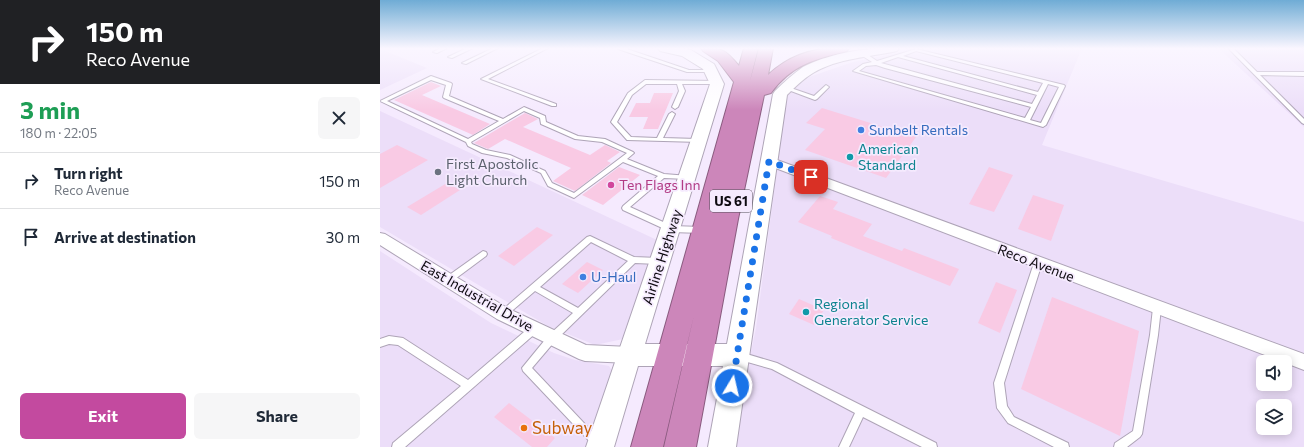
<!DOCTYPE html>
<html lang="en">
<head>
<meta charset="utf-8">
<style>
	body { margin:0; font-family:Commissioner,sans-serif; background:#f6f6f7; color:#1f2937; height:100vh; display:flex; flex-direction:column; font-size:15px; white-space:nowrap }
	* { box-sizing:border-box; margin:0 }
	p { font-size:13px; color:#747a83 }
	.icon { flex:none; width:22px; height:22px; fill:none; stroke:currentColor; stroke-width:2; stroke-linecap:round; stroke-linejoin:round }
	.map { position:relative; flex:1; overflow:hidden }
	.panel { display:flex; flex-direction:column; background:#fff; width:380px }
	.panel>* { flex:none }
	.banner { background:#202124; color:#fff; overflow:hidden }
	.fabs { position:absolute; left:876px; top:355px; display:grid; gap:8px }
	.fabs a { display:grid; place-items:center; width:36px; height:36px; border-radius:6px; background:#fff; box-shadow:0 2px 10px #0003; font-size:20px }
	.pin { position:absolute; display:grid; place-items:center; width:34px; height:34px; color:#fff; margin:-17px; border-radius:8px; box-shadow:0 2px 6px #0006 }
	.me { position:absolute; width:44px; margin:-22px; rotate:9deg; stroke-linejoin:round; filter:drop-shadow(0 0 3px #0008) }
	.turn { display:flex; align-items:center; gap:14px; height:84px; padding:0 20px; font-size:18px }
	.turn .icon { width:52px; height:52px; stroke-width:2.5 }
	.turn b { display:block; font-size:28px; line-height:34px }
	.round { display:grid; place-items:center; flex:none; width:42px; height:42px; border-radius:6px; background:#f6f6f7 }
	.headline { display:flex; align-items:center; justify-content:space-between; height:68px; padding:0 20px }
	h1 { font-size:24px; font-weight:700; line-height:30px; color:#1e9e55 }
	.primary-button { display:flex; gap:8px; margin-top:auto; padding:8px 20px }
	.primary-button a { flex:1; height:46px; border-radius:6px; background:#c34a9f; color:#fff; font-size:16px; font-weight:700; line-height:46px; text-align:center }
	.primary-button a+a { background:#f6f6f7; color:#1f2937 }
	ul { padding:0; list-style:none }
	li { display:flex; align-items:center; gap:12px; height:56px; padding:0 20px; border-top:1px solid #e0e1e3 }
	li div { flex:1 }
	li b { display:block; font-size:15px }
	li em { font-style:normal }
	main { display:flex; flex:1; min-height:0 }
	.map>svg:first-child { display:block }
	.built { fill:#ecdef9; fill-rule:evenodd }
	.building { fill:#f9cae4 }
	.lines { fill:none; stroke-linecap:round; stroke-linejoin:round }
	.lane-casing { stroke:#aea4b7; stroke-width:2 }
	.street-casing { stroke:#aea4b7; stroke-width:2 }
	.secondary-casing { stroke:#aea4b7; stroke-width:2 }
	.highway-casing { stroke:#8a5b7f; stroke-width:2 }
	.lane { fill:#fff; fill-rule:evenodd }
	.street { fill:#fff; fill-rule:evenodd }
	.secondary { fill:#fff; fill-rule:evenodd }
	.highway { fill:#cc86ba; fill-rule:evenodd }
	.route { stroke:#1a73e8; stroke-width:7; stroke-dasharray:0 12.6 }
	.shop-dot { fill:#3f7fe0; stroke:#f5eafe; stroke-width:1.5 }
	.culture-dot { fill:#0f9aa8; stroke:#f5eafe; stroke-width:1.5 }
	.worship-dot { fill:#6b7280; stroke:#f5eafe; stroke-width:1.5 }
	.hotel-dot { fill:#d1479c; stroke:#f5eafe; stroke-width:1.5 }
	.food-dot { fill:#e8710a; stroke:#f5eafe; stroke-width:1.5 }
	.labels { text-anchor:middle; stroke-width:3.5; stroke-linejoin:round; paint-order:stroke }
	.shield { fill:#f5eafe; stroke:#534e58; stroke-width:1 }
	.shield-label { font-size:13px; font-weight:bold; fill:#0e0b11 }
	.shop-label { font-size:14px; fill:#366cbe; stroke:#f5eafe; text-anchor:start }
	.culture-label { font-size:14px; fill:#0d838f; stroke:#f5eafe; text-anchor:start }
	.worship-label { font-size:14px; fill:#5b616d; stroke:#f5eafe; text-anchor:start }
	.hotel-label { font-size:14px; fill:#b23c85; stroke:#f5eafe; text-anchor:start }
	.street-label { font-size:14px; fill:#0e0b11; stroke:#f5eafe }
	.near-food-label { font-size:17px; fill:#c56008; stroke:#f5eafe; text-anchor:start }
</style>
</head>
<body>
<main>
<section class="panel">
<div class="banner">
<div class="turn"><svg class="icon" aria-label="right" viewBox="0 0 24 24"><path d="M7 20v-9h11M14 6l5 5-5 5"/></svg><div><b>150 m</b>Reco Avenue</div></div>
</div>
<div class="headline"><div><h1>3 min</h1><p>180 m · 22:05</p></div><a class="round"><svg class="icon" aria-label="close" viewBox="0 0 24 24"><path d="M6 6l12 12M18 6L6 18"/></svg></a></div>
<ul>
<li><svg class="icon" aria-label="right" viewBox="0 0 24 24"><path d="M7 20v-9h11M14 6l5 5-5 5"/></svg><div><b>Turn right</b><p>Reco Avenue</p></div><em>150 m</em></li>
<li><svg class="icon" aria-label="arrive" viewBox="0 0 24 24"><path d="M6 21V4h12l-3 4 3 4H6"/></svg><div><b>Arrive at destination</b></div><em>30 m</em></li>
</ul>
<div class="primary-button"><a>Exit</a><a>Share</a></div>
</section>
<div class="map">
<svg width="924" height="447" viewBox="0 0 924 447">
	<rect width="100%" height="100%" fill="#f5eafe"/>
	<!-- built -->
	<g class="built">
		<path d="M533 48H702L662 145 924 222V447H351L376 328 407 94 429 77 473 62 517 53ZM883 362H905V384H883ZM883 406H905V428H883Z"/>
		<path d="M838 48H924V127Z"/>
		<path d="M0 49 47 68 0 90Z"/>
		<path d="M0 111 277 240 243 339 215 345 168 326 0 227Z"/>
		<path d="M0 251 111 323 174 353 195 360 229 366 233 372 211 447H0Z"/>
	</g>
	<!-- building -->
	<g class="building">
		<path d="M51 82 61 86 42 95 110 124 93 135 14 100Z"/>
		<path d="M274 93H293L278 129H263L268 117H249L256 103H270Z"/>
		<path d="M442 108 536 137 506 178 425 150 445 129 426 123Z"/>
		<path d="M145 113 158 119 143 127 210 155 225 145 240 152 227 161 231 163 195 191 173 181 191 168 125 139 108 149 94 143Z"/>
		<path d="M17 145 48 160 0 188V154Z"/>
		<path d="M239 167 260 175 223 205 202 195Z"/>
		<path d="M609 167 633 175 614 212 589 204Z"/>
		<path d="M67 183 80 190 41 215 27 207Z"/>
		<path d="M653 195 684 205 671 241 638 229Z"/>
		<path d="M440 196 458 202 453 209 492 224 483 236 522 251 524 248 579 269 570 286 451 238 452 236 418 222Z"/>
		<path d="M157 227 173 235 134 266 118 256Z"/>
		<path d="M207 262 223 270 198 293 182 284Z"/>
		<path d="M616 282 637 290 620 333 598 323Z"/>
		<path d="M672 297 759 331 740 436 641 389Z"/>
		<path d="M419 299 444 310 434 325 409 314Z"/>
		<path d="M129 403 175 438 167 447H152L114 417Z"/>
	</g>
	<g class="lines">
		<!-- lane casing -->
		<g class="lane-casing">
			<g id="lane">
				<path d="M61 48H67L57 53 53 52Z"/>
				<path d="M87 48H93L72 58 68 57Z"/>
				<path d="M113 48H118L86 64 82 63Z"/>
				<path d="M163 48H168L108 79 176 104V106H172L101 79Z"/>
				<path d="M238 48H244L309 70H330L332 71 330 72H307L238 49Z"/>
				<path d="M848 48H853L877 72H924V76L880 75 924 119V124L922 123Z"/>
				<path d="M536 49 684 85 685 86 666 125 663 127 473 71 483 64 492 62 481 55V53H485L497 61ZM536 51 663 83 658 92 523 56ZM518 57 657 95 652 104 501 63ZM496 65 505 68 651 107 645 118 479 71 486 66ZM668 84 679 87 661 123 650 120Z"/>
				<path d="M51 76 71 83 72 84 69 96 123 119 144 107 165 116 166 122 198 136 225 139 253 152 254 153 247 159 284 174 309 176 310 177 309 178 307 179 284 178 250 207 292 226 322 227 326 230 322 233 291 232 243 210 242 208 243 206 278 176 243 162 194 198 168 186 161 173 127 158 102 153 88 146 86 142 0 101ZM51 80 66 85 63 97 64 98 119 121 88 139 7 101ZM144 111 160 118 161 124 195 139 222 142 247 153 194 193 172 183 165 171 130 155 106 150 92 144 91 142Z"/>
				<path d="M265 80 338 81 339 82 336 84H302L305 91 298 107 295 109 292 107 299 91 297 84H266L252 95 237 122 251 137 277 138 289 114 292 112 295 114 283 138 318 139 320 140V142L247 140 231 122 248 93Z"/>
				<path d="M446 85 449 87 437 99 435 100 403 88 404 87H408L434 96Z"/>
				<path d="M210 236 254 257 278 258 281 259 282 261 281 263 278 264 255 263 175 341 152 368 219 439 221 442 219 445 216 447 213 445 143 371 142 368 169 335 193 313 155 291 126 316 123 317 120 316 119 314 120 312 207 237ZM211 242 248 261 198 308 160 287Z"/>
				<path d="M103 251 106 252 107 254 106 256 71 282 68 283 65 282 64 280 65 278Z"/>
				<path d="M658 260 661 261 662 263 624 383 627 406 634 417 688 443 689 447H674L628 423 617 408 614 383 654 263 655 261Z"/>
				<path d="M777 305 780 306 781 308 778 335 762 434 760 437 747 447H734L735 443 753 431 770 335 773 308 774 306Z"/>
				<path d="M154 325 157 326 158 329 157 332 25 447H12L13 443 81 386 18 345 9 344 0 347V339L9 336 23 338 88 380 151 326Z"/>
				<path d="M360 352 397 363 556 443 557 447H542L483 417 469 447H459L475 413 392 369 357 359 356 356 357 353Z"/>
			</g>
		</g>
		<!-- street casing -->
		<g class="street-casing">
			<g id="street">
				<path d="M389 157 924 354V370L385 164 383 161 385 158Z"/>
				<path d="M0 233 5 234 129 309 206 345 250 347 256 349 259 355 256 361 250 363 205 361 199 359 117 319 0 245Z"/>
			</g>
		</g>
		<!-- secondary casing -->
		<g class="secondary-casing">
			<path id="secondary" d="M278 48H300L311 50 334 64 344 84 265 344H347L393 94 395 91C404 82 413 74 423 67 447 54 492 46 519 48L517 51C490 57 458 58 433 73 423 79 415 87 407 95L356 447H328L343 366H258L234 447H206L330 84 323 69 302 56 280 51Z"/>
		</g>
		<!-- highway casing -->
		<g class="highway-casing">
			<path id="highway" d="M321 48C342 48 345 49 359 66L364 48H378L370 81 379 48H393L388 75C410 54 439 46 469 48L467 51C435 59 411 65 391 93L384 95 358 219 316 447H284L314 315 283 447H251L354 82 338 61 323 51Z"/>
		</g>
		<!-- lane -->
		<use href="#lane" class="lane"/>
		<!-- street -->
		<use href="#street" class="street"/>
		<!-- secondary -->
		<use href="#secondary" class="secondary"/>
		<!-- highway -->
		<use href="#highway" class="highway"/>
	</g>
	<!-- sky -->
	<linearGradient id="sky" x2="0" y2="1"><stop stop-color="#6facd5"/><stop offset="0.44" stop-color="#faf6ff"/><stop offset="1" stop-color="#faf6ff" stop-opacity="0"/></linearGradient>
	<rect width="924" height="110" fill="url(#sky)"/>
	<g class="lines">
		<!-- route -->
		<path class="route" d="M352 386 389 161 431 177"/>
	</g>
	<!-- markers -->
	<g class="shop-dot">
		<circle cx="481" cy="130" r="4"/>
		<circle cx="203" cy="277" r="4"/>
	</g>
	<g class="culture-dot">
		<circle cx="470" cy="157" r="4"/>
		<circle cx="426" cy="312" r="4"/>
	</g>
	<circle class="worship-dot" cx="58" cy="172" r="4"/>
	<circle class="hotel-dot" cx="231" cy="185" r="4"/>
	<circle class="food-dot" cx="144" cy="428" r="4"/>
	<g class="labels">
		<!-- shield labels -->
		<rect class="shield" x="330" y="190" width="42" height="22" rx="3"/>
		<g class="shield-label">
			<text x="351" y="206">US 61</text>
		</g>
		<!-- shop labels -->
		<g class="shop-label">
			<text x="489" y="135">Sunbelt Rentals</text>
			<text x="211" y="282">U-Haul</text>
		</g>
		<!-- culture labels -->
		<g class="culture-label">
			<text x="478" y="154">American<tspan x="478" dy="16">Standard</tspan></text>
			<text x="434" y="309">Regional<tspan x="434" dy="16">Generator Service</tspan></text>
		</g>
		<!-- worship labels -->
		<g class="worship-label">
			<text x="66" y="169">First Apostolic<tspan x="66" dy="16">Light Church</tspan></text>
		</g>
		<!-- hotel labels -->
		<g class="hotel-label">
			<text x="239" y="190">Ten Flags Inn</text>
		</g>
		<!-- street labels -->
		<g class="street-label">
			<text transform="translate(282 257) rotate(-72)" y="5">Airline Highway</text>
			<text transform="translate(656 263) rotate(21)" y="5">Reco Avenue</text>
			<text transform="translate(97 296) rotate(30)" y="5">East Industrial Drive</text>
		</g>
		<!-- near-food labels -->
		<g class="near-food-label">
			<text x="152" y="434">Subway</text>
		</g>
	</g>
</svg>
<div class="fabs">
<a><svg class="icon" aria-label="sound" viewBox="0 0 24 24"><path d="M4 9h4l5-4v14l-5-4H4zM17 9q2 3 0 6"/></svg></a>
<a><svg class="icon" aria-label="layers" viewBox="0 0 24 24"><path d="M12 4l9 5-9 5-9-5zM3 14l9 5 9-5"/></svg></a>
</div>
<div class="pin" style="left:431px;top:177px;background:#d93025"><svg class="icon" aria-label="arrive" viewBox="0 0 24 24"><path d="M6 21V4h12l-3 4 3 4H6"/></svg></div>
<svg class="me" style="left:352px;top:386px" viewBox="-20 -20 40 40"><circle r="17" fill="#1a73e8" stroke="#fff" stroke-width="3"/><path d="M0-11L8 9 0 5-8 9z" fill="#fff"/></svg>
</div>
</main>
</body>
</html>
